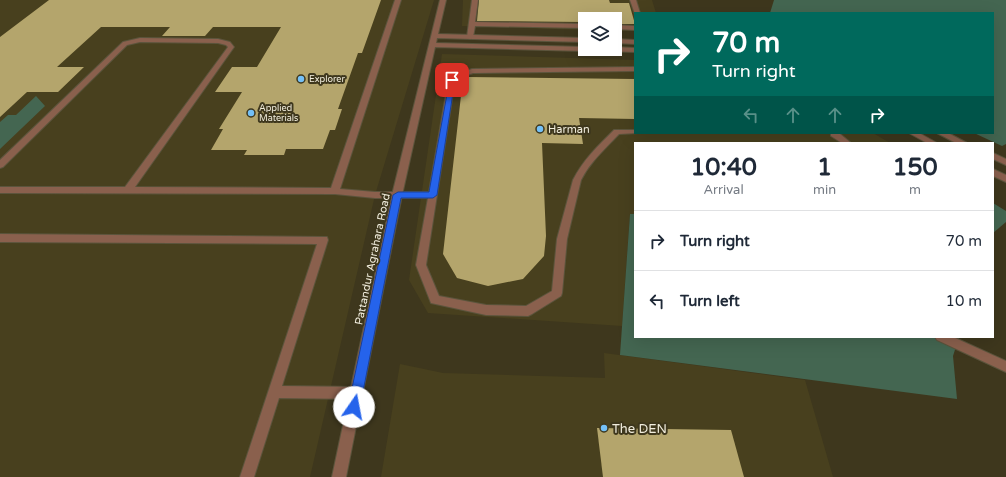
<!DOCTYPE html>
<html lang="en">
<head>
<meta charset="utf-8">
<style>
	body { margin:0; font-family:"Varela Round",sans-serif; background:#f2f2f3; color:#1f2937; height:100vh; display:flex; flex-direction:column; font-size:15px; white-space:nowrap }
	* { box-sizing:border-box; margin:0 }
	p { font-size:13px; color:#747a83 }
	.icon { flex:none; width:22px; height:22px; fill:none; stroke:currentColor; stroke-width:2; stroke-linecap:round; stroke-linejoin:round }
	.map { position:relative; flex:1; overflow:hidden }
	.panel { position:absolute; left:634px; top:142px; width:360px; height:196px; display:flex; flex-direction:column; background:#fff; border-radius:0px; box-shadow:0 4px 16px #0002 }
	.panel>* { flex:none }
	.guide { position:absolute; left:634px; top:12px; width:360px; height:122px; border-radius:0px; box-shadow:0 4px 16px #0002; background:#00695c; color:#fff; overflow:hidden }
	.buttons { position:absolute; left:578px; top:12px; display:grid; gap:8px }
	.buttons a { display:grid; place-items:center; width:44px; height:44px; border-radius:0px; background:#fff; box-shadow:0 4px 16px #0002; font-size:20px }
	.pin { position:absolute; display:grid; place-items:center; width:34px; height:34px; color:#fff; margin:-17px; border-radius:8px; box-shadow:0 2px 6px #0006 }
	.me { position:absolute; width:44px; margin:-22px; rotate:12deg; stroke-linejoin:round; filter:drop-shadow(0 0 3px #0008) }
	.turn { display:flex; align-items:center; gap:14px; height:84px; padding:0 12px; font-size:18px }
	.turn .icon { width:52px; height:52px; stroke-width:2.5 }
	.turn b { display:block; font-size:28px; line-height:34px }
	.lanes { display:flex; align-items:center; height:38px; padding:0 12px; background:#0003; justify-content:center; gap:20px; direction:ltr }
	.lanes .off { opacity:.35 }
	.eta { display:flex; justify-content:space-evenly; align-items:center; height:68px; text-align:center }
	.eta b { font-size:24px; font-weight:700; line-height:28px }
	ul { padding:0; list-style:none }
	li { display:flex; align-items:center; gap:12px; height:60px; padding:0 12px; border-top:1px solid #e0e1e3 }
	li div { flex:1 }
	li b { display:block; font-size:15px }
	li em { font-style:normal }
	.map>svg:first-child { display:block }
	.built { fill:#48401e }
	.green { fill:#446651 }
	.building { fill:#b4a56c }
	.lines { fill:none; stroke-linecap:round; stroke-linejoin:round }
	.service-casing { stroke:#5b543c; stroke-width:2 }
	.tertiary-casing { stroke:#5b543c; stroke-width:2 }
	.service { fill:#8a604d; fill-rule:evenodd }
	.tertiary { fill:#8a604d; fill-rule:evenodd }
	.route { fill:#2563eb; stroke:#184099 }
	.poi-dot { fill:#74c0f6; stroke:#3e371d; stroke-width:1.5 }
	.labels { text-anchor:middle; stroke-width:4; stroke-linejoin:round; paint-order:stroke }
	.far-poi-label { font-size:9px; fill:#f1eddd; stroke:#3e371d; text-anchor:start }
	.poi-label { font-size:11px; fill:#f1eddd; stroke:#3e371d; text-anchor:start }
	.street-label { font-size:11px; fill:#f1eddd; stroke:#3e371d }
	.near-poi-label { font-size:13px; fill:#f1eddd; stroke:#3e371d; text-anchor:start }
</style>
</head>
<body>
<div class="map">
<svg width="1006" height="477" viewBox="0 0 1006 477">
	<rect width="100%" height="100%" fill="#3e371d"/>
	<!-- built -->
	<g class="built">
		<path d="M0 0H434L375 195 310 477H0Z"/>
		<path d="M463 0H652L656 13H635V31H615V19H585V30L462 26Z"/>
		<path d="M442 54 635 60V133H873L890 143H635V214H630L622 326 428 313 409 280Z"/>
		<path d="M604 353 805 380 833 477H381L400 364 443 373 605 378Z"/>
	</g>
	<!-- green -->
	<g class="green">
		<path d="M774 0H1006V144L1002 146 974 133H993V13H770Z"/>
		<path d="M36 96 45 106 0 149V122L8 115H16Z"/>
		<path d="M993 203 1006 211V222L993 233Z"/>
		<path d="M630 214H635V337H959L953 356 957 399 620 355Z"/>
	</g>
	<!-- building -->
	<g class="building">
		<path d="M49 0H381L362 53H358L338 109H342L335 130H330L323 149H286L284 155H244L247 150H211L223 129H219L242 92H215L232 67H257L281 27H213L205 36H162L170 27H101L57 67H84L58 92H27L0 117V37Z"/>
		<path d="M479 0H609L610 3H629L635 24H615V19H585V22L477 21Z"/>
		<path d="M467 77 635 79V119L579 118 583 144 542 143 546 236 544 256 523 279 488 286 457 278 443 254 463 78Z"/>
		<path d="M597 428 731 430 744 477H603Z"/>
	</g>
	<g class="lines">
		<!-- service casing -->
		<g class="service-casing">
			<g id="service">
				<path d="M395 0H401L340 189 375 192H429L449 77 472 69 635 67V71L473 73 455 80 426 265 439 296 486 305 526 306 552 291 557 239 573 180C583 160 598 146 614 130H635V133H638L619 134C605 149 590 162 581 180L567 239 562 293 561 296 532 314 528 316 486 315 431 303 416 265 428 198H375L335 194 0 193V187H125L228 47 226 45 218 43 140 42 127 45 3 167 0 168V160L123 42 140 38 218 39 230 42 234 47 135 187 331 188Z"/>
				<path d="M472 0H478L475 22 585 24V28L475 26 473 37 470 39 467 37Z"/>
				<path d="M630 0H636L640 13H635V14Z"/>
				<path d="M615 25 635 26V30L615 29Z"/>
				<path d="M831 133H841L840 134 851 143H842L831 136Z"/>
				<path d="M0 234 327 237 328 240 282 386 357 387 361 389 363 393 361 397 357 399 279 398 254 477H240L317 244 0 242Z"/>
				<path d="M935 337H953L1006 361V372L937 340Z"/>
			</g>
		</g>
		<!-- tertiary casing -->
		<g class="tertiary-casing">
			<g id="tertiary">
				<path d="M440 0H446L438 34 585 38V42L437 38 436 43 585 47V49H588L585 51 435 47 402 195 346 477H332L392 195Z"/>
				<path d="M615 39 635 40V44L615 43Z"/>
				<path d="M615 47 635 48V52L602 51 599 49H615Z"/>
				<path d="M909 133H919L937 143H927Z"/>
				<path d="M937 133H948L967 143H956Z"/>
				<path d="M993 153 1006 159V165L993 159Z"/>
				<path d="M993 169 1006 175V182L993 176Z"/>
			</g>
		</g>
		<!-- service -->
		<use href="#service" class="service"/>
		<!-- tertiary -->
		<use href="#tertiary" class="tertiary"/>
	</g>
	<!-- route -->
	<path class="route" d="M450 78 455 80 437 195 433 198H401L360 407 358 411 354 413 350 411 348 407 393 195 398 192H429Z"/>
	<!-- markers -->
	<g class="poi-dot">
		<circle cx="301" cy="79" r="4"/>
		<circle cx="251" cy="113" r="4"/>
		<circle cx="540" cy="129" r="4"/>
		<circle cx="604" cy="428" r="4"/>
	</g>
	<g class="labels">
		<!-- far-poi labels -->
		<g class="far-poi-label">
			<text x="309" y="82">Explorer</text>
			<text x="259" y="111">Applied<tspan x="259" dy="10">Materials</tspan></text>
		</g>
		<!-- poi labels -->
		<g class="poi-label">
			<text x="548" y="133">Harman</text>
		</g>
		<!-- street labels -->
		<g class="street-label">
			<text transform="translate(372 259) rotate(-78)" y="4">Pattandur Agrahara Road</text>
		</g>
		<!-- near-poi labels -->
		<g class="near-poi-label">
			<text x="612" y="433">The DEN</text>
		</g>
	</g>
</svg>
<div class="buttons">
<a><svg class="icon" aria-label="layers" viewBox="0 0 24 24"><path d="M12 4l9 5-9 5-9-5zM3 14l9 5 9-5"/></svg></a>
</div>
<div class="pin" style="left:452px;top:80px;background:#d93025"><svg class="icon" aria-label="arrive" viewBox="0 0 24 24"><path d="M6 21V4h12l-3 4 3 4H6"/></svg></div>
<svg class="me" style="left:354px;top:407px" viewBox="-20 -20 40 40"><circle r="19" fill="#fff"/><path d="M0-13L10 11 0 6-10 11z" fill="#2563eb"/></svg>
<div class="guide">
<div class="turn"><svg class="icon" aria-label="right" viewBox="0 0 24 24"><path d="M7 20v-9h11M14 6l5 5-5 5"/></svg><div><b>70 m</b>Turn right</div></div>
<div class="lanes"><svg class="icon off" aria-label="left" viewBox="0 0 24 24"><path d="M17 20v-9H6M10 6l-5 5 5 5"/></svg><svg class="icon off" aria-label="ahead" viewBox="0 0 24 24"><path d="M12 20V5M6 11l6-6 6 6"/></svg><svg class="icon off" aria-label="ahead" viewBox="0 0 24 24"><path d="M12 20V5M6 11l6-6 6 6"/></svg><svg class="icon" aria-label="right" viewBox="0 0 24 24"><path d="M7 20v-9h11M14 6l5 5-5 5"/></svg></div>
</div>
<section class="panel">
<div class="eta">
<div><b>10:40</b><p>Arrival</p></div>
<div><b>1</b><p>min</p></div>
<div><b>150</b><p>m</p></div>
</div>
<ul>
<li><svg class="icon" aria-label="right" viewBox="0 0 24 24"><path d="M7 20v-9h11M14 6l5 5-5 5"/></svg><div><b>Turn right</b></div><em>70 m</em></li>
<li><svg class="icon" aria-label="left" viewBox="0 0 24 24"><path d="M17 20v-9H6M10 6l-5 5 5 5"/></svg><div><b>Turn left</b></div><em>10 m</em></li>
</ul>
</section>
</div>
</body>
</html>
